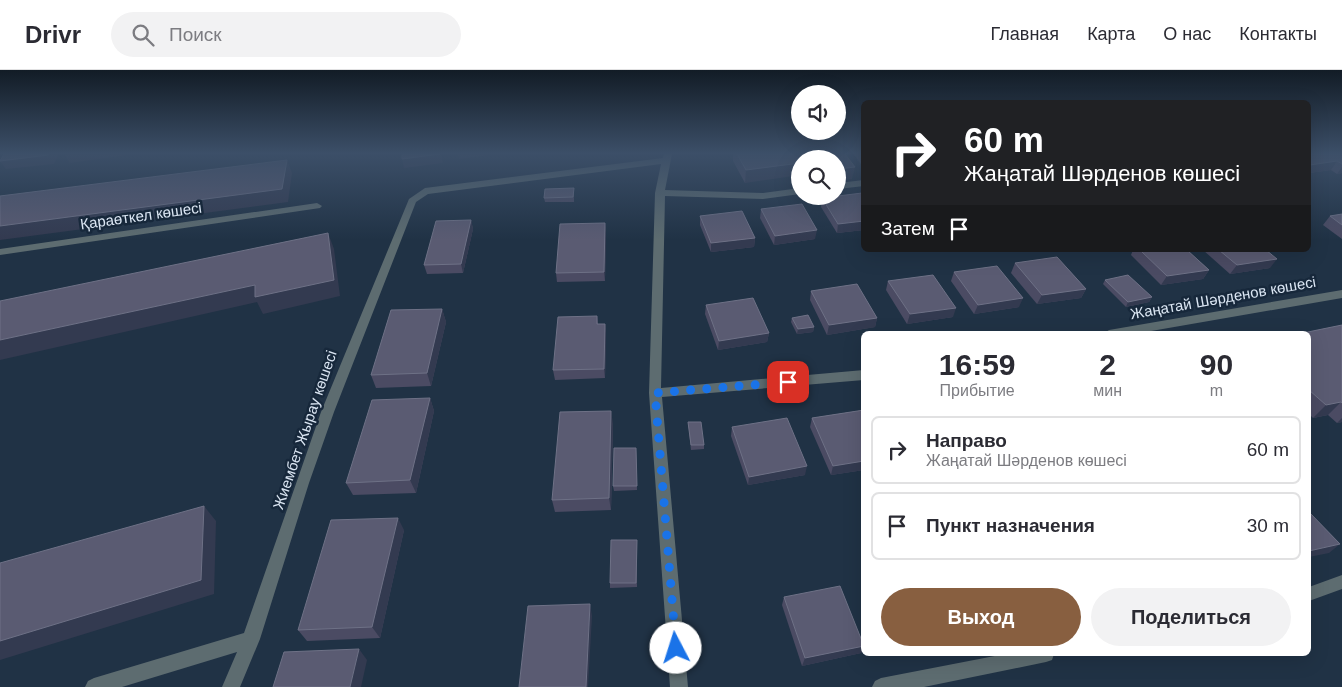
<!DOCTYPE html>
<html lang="ru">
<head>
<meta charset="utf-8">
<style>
	body { margin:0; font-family:Helvetica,sans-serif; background:#f2f2f3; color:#2b2b33; height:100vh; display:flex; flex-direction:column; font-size:19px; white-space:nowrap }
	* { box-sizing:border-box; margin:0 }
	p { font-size:16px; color:#7c7c81 }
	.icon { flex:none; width:28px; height:28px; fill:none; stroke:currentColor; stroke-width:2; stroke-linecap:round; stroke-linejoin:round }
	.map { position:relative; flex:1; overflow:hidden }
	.details { position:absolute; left:861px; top:261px; width:450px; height:325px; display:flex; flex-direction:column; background:#fff; border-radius:8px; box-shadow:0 5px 20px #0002 }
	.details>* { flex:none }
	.top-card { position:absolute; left:861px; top:30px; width:450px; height:152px; border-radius:8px; box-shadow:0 5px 20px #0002; background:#202124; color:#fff; overflow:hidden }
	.tools { position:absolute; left:791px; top:15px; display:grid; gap:10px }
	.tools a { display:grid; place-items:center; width:55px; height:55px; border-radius:50%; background:#fff; box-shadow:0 5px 20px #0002; font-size:25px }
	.pin { position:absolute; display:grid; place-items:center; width:42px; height:42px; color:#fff; margin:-21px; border-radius:10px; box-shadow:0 2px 8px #0006 }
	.me { position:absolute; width:55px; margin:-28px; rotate:355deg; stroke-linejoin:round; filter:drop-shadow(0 0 4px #0008) }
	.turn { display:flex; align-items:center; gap:18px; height:105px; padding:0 20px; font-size:22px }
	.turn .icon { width:65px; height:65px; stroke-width:2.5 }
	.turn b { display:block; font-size:35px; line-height:42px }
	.then { display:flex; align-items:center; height:48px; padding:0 20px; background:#0003; gap:10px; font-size:19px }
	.eta { display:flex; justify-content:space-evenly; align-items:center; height:85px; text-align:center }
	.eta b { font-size:30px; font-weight:700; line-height:35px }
	.primary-button { display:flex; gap:10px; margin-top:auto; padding:10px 20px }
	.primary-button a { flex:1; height:58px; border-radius:30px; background:#885f40; color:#fff; font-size:20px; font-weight:700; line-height:58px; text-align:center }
	.primary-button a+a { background:#f2f2f3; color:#2b2b33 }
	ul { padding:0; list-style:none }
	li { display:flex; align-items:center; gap:15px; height:68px; margin:0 10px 8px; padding:0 10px; border:2px solid #e1e1e2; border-radius:8px }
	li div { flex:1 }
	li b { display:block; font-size:19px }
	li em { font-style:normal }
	header { display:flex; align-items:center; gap:30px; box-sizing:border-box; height:70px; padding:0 25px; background:#fff; border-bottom:1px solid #e1e1e2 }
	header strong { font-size:24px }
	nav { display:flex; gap:28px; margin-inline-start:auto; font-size:18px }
	.search { width:350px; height:45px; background:#f2f2f3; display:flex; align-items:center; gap:12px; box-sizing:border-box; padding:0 18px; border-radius:28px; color:#7c7c81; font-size:19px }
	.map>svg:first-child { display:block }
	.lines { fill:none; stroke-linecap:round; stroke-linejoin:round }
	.street { fill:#5d6c70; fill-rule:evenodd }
	.wall { fill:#4b4b63 }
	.shaded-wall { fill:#333a50 }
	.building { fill:#5a5b72; stroke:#6e7186 }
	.route { stroke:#1a73e8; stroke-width:9; stroke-dasharray:0 16.2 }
	.labels { text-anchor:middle; stroke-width:5; stroke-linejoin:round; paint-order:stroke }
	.street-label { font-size:15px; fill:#dbe6f3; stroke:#17283b }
</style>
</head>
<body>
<header>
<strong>Drivr</strong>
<div class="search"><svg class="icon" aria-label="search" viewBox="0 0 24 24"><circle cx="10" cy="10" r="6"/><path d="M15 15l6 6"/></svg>Поиск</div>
<nav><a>Главная</a><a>Карта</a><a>О нас</a><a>Контакты</a></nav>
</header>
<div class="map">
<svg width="1342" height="617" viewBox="0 0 1342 617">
	<rect width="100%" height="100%" fill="#203245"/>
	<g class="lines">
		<!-- street -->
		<g class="street">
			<path d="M664 84H672L665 120 763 123 800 118V124L763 129 665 126 661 318 864 300V310L662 327 688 617H670L649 323 655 123 661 94 428 124 416 132 334 342 309 413 260 569 240 617H222L237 582 122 617H85L88 611 94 608 244 563 321 342 409 129 425 118 663 88Z"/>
			<path d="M864 110V116L838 119V113Z"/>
			<path d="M317 133 322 136 320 138 0 185V179Z"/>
			<path d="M1342 220V228L1134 264H1103L1109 260Z"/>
			<path d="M1342 505V519L1309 531V517Z"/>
			<path d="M1005 584H1054L1052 590 1046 592 924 617H872L875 611 881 608Z"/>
		</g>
	</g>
	<!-- wall -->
	<g class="wall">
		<path d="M733 84H845L852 109 800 89 745 113 733 91Z"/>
		<path d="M854 84H864L861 94Z"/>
		<path d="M1309 84H1342V103L1337 104 1331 100 1309 103Z"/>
		<path d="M574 118V132H545L544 128Z"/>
		<path d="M864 126V160L837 163 821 137 822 128Z"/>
		<path d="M761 139 815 169 774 175 760 148Z"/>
		<path d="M1342 144V169L1323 155 1330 146Z"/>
		<path d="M700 146 755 168 754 177 711 182 700 155Z"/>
		<path d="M471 150 473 159 463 203 427 204 424 195Z"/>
		<path d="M605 153 606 162 605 211 557 212 556 203Z"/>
		<path d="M1133 180H1187L1209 200 1203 209 1161 215 1131 185Z"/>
		<path d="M1203 180H1266L1270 198 1230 204Z"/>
		<path d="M1015 193 1086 219 1081 228 1037 234 1011 203Z"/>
		<path d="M954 202 1019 237 974 244 951 211Z"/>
		<path d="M1105 210 1152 227 1149 232 1126 237 1103 214Z"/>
		<path d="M888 211 953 247 907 254 886 220Z"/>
		<path d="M811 221 877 248 875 257 827 265 810 230Z"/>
		<path d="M706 235 769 263 767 272 718 280 705 244Z"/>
		<path d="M442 239 446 252 431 316 376 318 371 305Z"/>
		<path d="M597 246 598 254H605L606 263 605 308 555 310 553 300Z"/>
		<path d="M792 248 814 257 813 262 797 264 791 252Z"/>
		<path d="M1342 255V352L1337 353 1328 345 1313 348 1309 344V264Z"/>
		<path d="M430 328 434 341 416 423 353 425 346 413Z"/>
		<path d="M864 340V400L831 405 810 357 812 348Z"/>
		<path d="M688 352 704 375V379L691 380Z"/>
		<path d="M613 354 611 440 555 442 552 430Z"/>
		<path d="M732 357 805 405 748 415 731 366Z"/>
		<path d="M636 378 637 420 614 421 613 416Z"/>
		<path d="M404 460 380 568 307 571 298 560Z"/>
		<path d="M637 474V517L610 518V513Z"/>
		<path d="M784 527 864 575V577L861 583 802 596 782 535Z"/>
	</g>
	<!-- shaded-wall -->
	<g class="shaded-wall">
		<path d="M48 84H59L54 94 6 99 0 91Z"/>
		<path d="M64 84H128L127 85 70 93Z"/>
		<path d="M441 84 443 93 404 98 402 89Z"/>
		<path d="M458 84H497L459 89Z"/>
		<path d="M862 85H864V93L861 94Z"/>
		<path d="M287 90 292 103 288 132 0 170V156Z"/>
		<path d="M1337 91 1331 100 1309 103V97L1310 95Z"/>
		<path d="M800 93V105L745 113 746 100Z"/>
		<path d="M855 97 852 109 838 111V99Z"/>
		<path d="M1342 97V103L1337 104Z"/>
		<path d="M471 150 473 159 463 203 461 194Z"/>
		<path d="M864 151V160L837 163 838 154Z"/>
		<path d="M605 153 606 162 605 211 604 202Z"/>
		<path d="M817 160 815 169 774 175 775 166Z"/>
		<path d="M328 163 334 179 340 226 263 244 257 232 0 290V270L255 215Z"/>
		<path d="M755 168 754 177 711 182V173Z"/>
		<path d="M1277 189 1270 198 1230 204 1237 195Z"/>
		<path d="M1209 200 1203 209 1161 215 1167 206Z"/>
		<path d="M1086 219 1081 228 1037 234 1042 225Z"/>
		<path d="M1152 227 1149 232 1126 237 1128 232Z"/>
		<path d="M1023 228 1019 237 974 244 978 235Z"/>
		<path d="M956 238 953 247 907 254 910 244Z"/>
		<path d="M442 239 446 252 431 316 427 303Z"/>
		<path d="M877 248 875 257 827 265 829 255Z"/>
		<path d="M605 254 606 263 605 308 604 299Z"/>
		<path d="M814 257 813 262 797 264 798 259Z"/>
		<path d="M769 263 767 272 718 280 719 271Z"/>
		<path d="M430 328 434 341 416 423 410 410Z"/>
		<path d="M1341 332 1328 345 1313 348 1326 335Z"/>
		<path d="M611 341 613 354 611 440 609 428Z"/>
		<path d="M1342 348V352L1337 353Z"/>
		<path d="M864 391V400L831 405 833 396Z"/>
		<path d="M807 396 805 405 748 415 749 407Z"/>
		<path d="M204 436 216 451 214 524 0 590V571Z"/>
		<path d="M398 448 404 460 380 568 372 557Z"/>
		<path d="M1340 474 1329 483 1309 487V481Z"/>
		<path d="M590 534 592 546 588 617H586Z"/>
		<path d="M864 576 861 583 802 596 805 588Z"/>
		<path d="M359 579 367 590 361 617H350Z"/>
	</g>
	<!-- building -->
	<g class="building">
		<path d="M4 84H48V85L0 91Z"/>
		<path d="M402 84H440L402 89Z"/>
		<path d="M737 84H845L855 97 838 99V89H800V93L746 100Z"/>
		<path d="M1309 84H1342V94L1337 91 1310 95 1309 94Z"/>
		<path d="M287 90 282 119 0 156V126Z"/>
		<path d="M574 118 573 127 544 128 545 119Z"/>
		<path d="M862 123 864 126V151L838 154 822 128Z"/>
		<path d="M802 134 817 160 775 166 761 139Z"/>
		<path d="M742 141 755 168 711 173 700 146Z"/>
		<path d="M1342 144V155L1330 146Z"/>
		<path d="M471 150 461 194 424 195 436 151Z"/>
		<path d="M605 153 604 202 556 203 560 154Z"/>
		<path d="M328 163 334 210 255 227V215L0 270V231Z"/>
		<path d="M1140 180H1187L1209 200 1167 206Z"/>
		<path d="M1219 180H1266L1277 189 1237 195Z"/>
		<path d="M1057 187 1086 219 1042 225 1015 193Z"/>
		<path d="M997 196 1023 228 978 235 954 202Z"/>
		<path d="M933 205 956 238 910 244 888 211Z"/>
		<path d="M1128 205 1152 227 1128 232 1105 210Z"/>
		<path d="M857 214 877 248 829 255 811 221Z"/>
		<path d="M753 228 769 263 719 271 706 235Z"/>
		<path d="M442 239 427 303 371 305 391 240Z"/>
		<path d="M808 245 814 257 798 259 792 248Z"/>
		<path d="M597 246V254H605L604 299 553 300 558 247Z"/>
		<path d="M1342 255V333L1341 332 1326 335 1309 320V264H1298Z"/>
		<path d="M430 328 410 410 346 413 372 330Z"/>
		<path d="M864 340V391L833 396 812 348Z"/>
		<path d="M611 341 609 428 552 430 560 342Z"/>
		<path d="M787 348 807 396 749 407 732 357Z"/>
		<path d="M688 352H701L704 375H691Z"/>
		<path d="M614 378H636L637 416H613Z"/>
		<path d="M204 436 201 510 0 571V493Z"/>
		<path d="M1309 442 1340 474 1309 481Z"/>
		<path d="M398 448 372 557 298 560 331 450Z"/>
		<path d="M611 470H637L636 513H610Z"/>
		<path d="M840 516 864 576 805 588 784 527Z"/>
		<path d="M590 534 586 617H519L528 536Z"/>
		<path d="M359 579 350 617H273L284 582Z"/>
	</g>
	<!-- sky -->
	<linearGradient id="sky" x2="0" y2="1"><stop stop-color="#121c26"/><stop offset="0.49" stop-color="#3c4f68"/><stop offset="1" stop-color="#3c4f68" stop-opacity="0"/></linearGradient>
	<rect width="1342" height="170" fill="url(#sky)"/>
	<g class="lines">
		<!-- route -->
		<path class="route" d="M676 578 655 323 788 312"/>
	</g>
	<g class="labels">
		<!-- street labels -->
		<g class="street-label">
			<text transform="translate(141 146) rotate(-8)" y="5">Қараөткел көшесі</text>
			<text transform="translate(1223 228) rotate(-10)" y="5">Жаңатай Шәрденов көшесі</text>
			<text transform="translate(305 360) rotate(-71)" y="5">Жиембет Жырау көшесі</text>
		</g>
	</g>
</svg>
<div class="tools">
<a><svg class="icon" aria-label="sound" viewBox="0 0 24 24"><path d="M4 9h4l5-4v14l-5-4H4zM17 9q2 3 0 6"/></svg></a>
<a><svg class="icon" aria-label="search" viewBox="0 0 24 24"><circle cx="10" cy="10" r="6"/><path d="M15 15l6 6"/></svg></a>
</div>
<div class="pin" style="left:788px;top:312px;background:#d93025"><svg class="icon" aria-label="arrive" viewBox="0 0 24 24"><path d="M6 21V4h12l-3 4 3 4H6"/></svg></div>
<svg class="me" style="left:676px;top:578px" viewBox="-20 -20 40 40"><circle r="19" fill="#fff"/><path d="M0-13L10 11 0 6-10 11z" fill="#1a73e8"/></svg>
<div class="top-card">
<div class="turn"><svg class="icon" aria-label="right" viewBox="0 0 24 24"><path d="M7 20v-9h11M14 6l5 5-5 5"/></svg><div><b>60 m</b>Жаңатай Шәрденов көшесі</div></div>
<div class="then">Затем<svg class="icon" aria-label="arrive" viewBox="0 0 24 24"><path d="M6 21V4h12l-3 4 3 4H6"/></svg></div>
</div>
<section class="details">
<div class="eta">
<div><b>16:59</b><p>Прибытие</p></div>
<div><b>2</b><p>мин</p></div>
<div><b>90</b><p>m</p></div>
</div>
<ul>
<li><svg class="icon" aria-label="right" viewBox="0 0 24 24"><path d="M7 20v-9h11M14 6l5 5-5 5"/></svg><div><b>Направо</b><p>Жаңатай Шәрденов көшесі</p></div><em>60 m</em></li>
<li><svg class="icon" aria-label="arrive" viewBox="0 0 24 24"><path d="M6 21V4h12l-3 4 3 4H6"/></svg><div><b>Пункт назначения</b></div><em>30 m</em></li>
</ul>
<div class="primary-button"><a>Выход</a><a>Поделиться</a></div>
</section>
</div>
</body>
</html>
